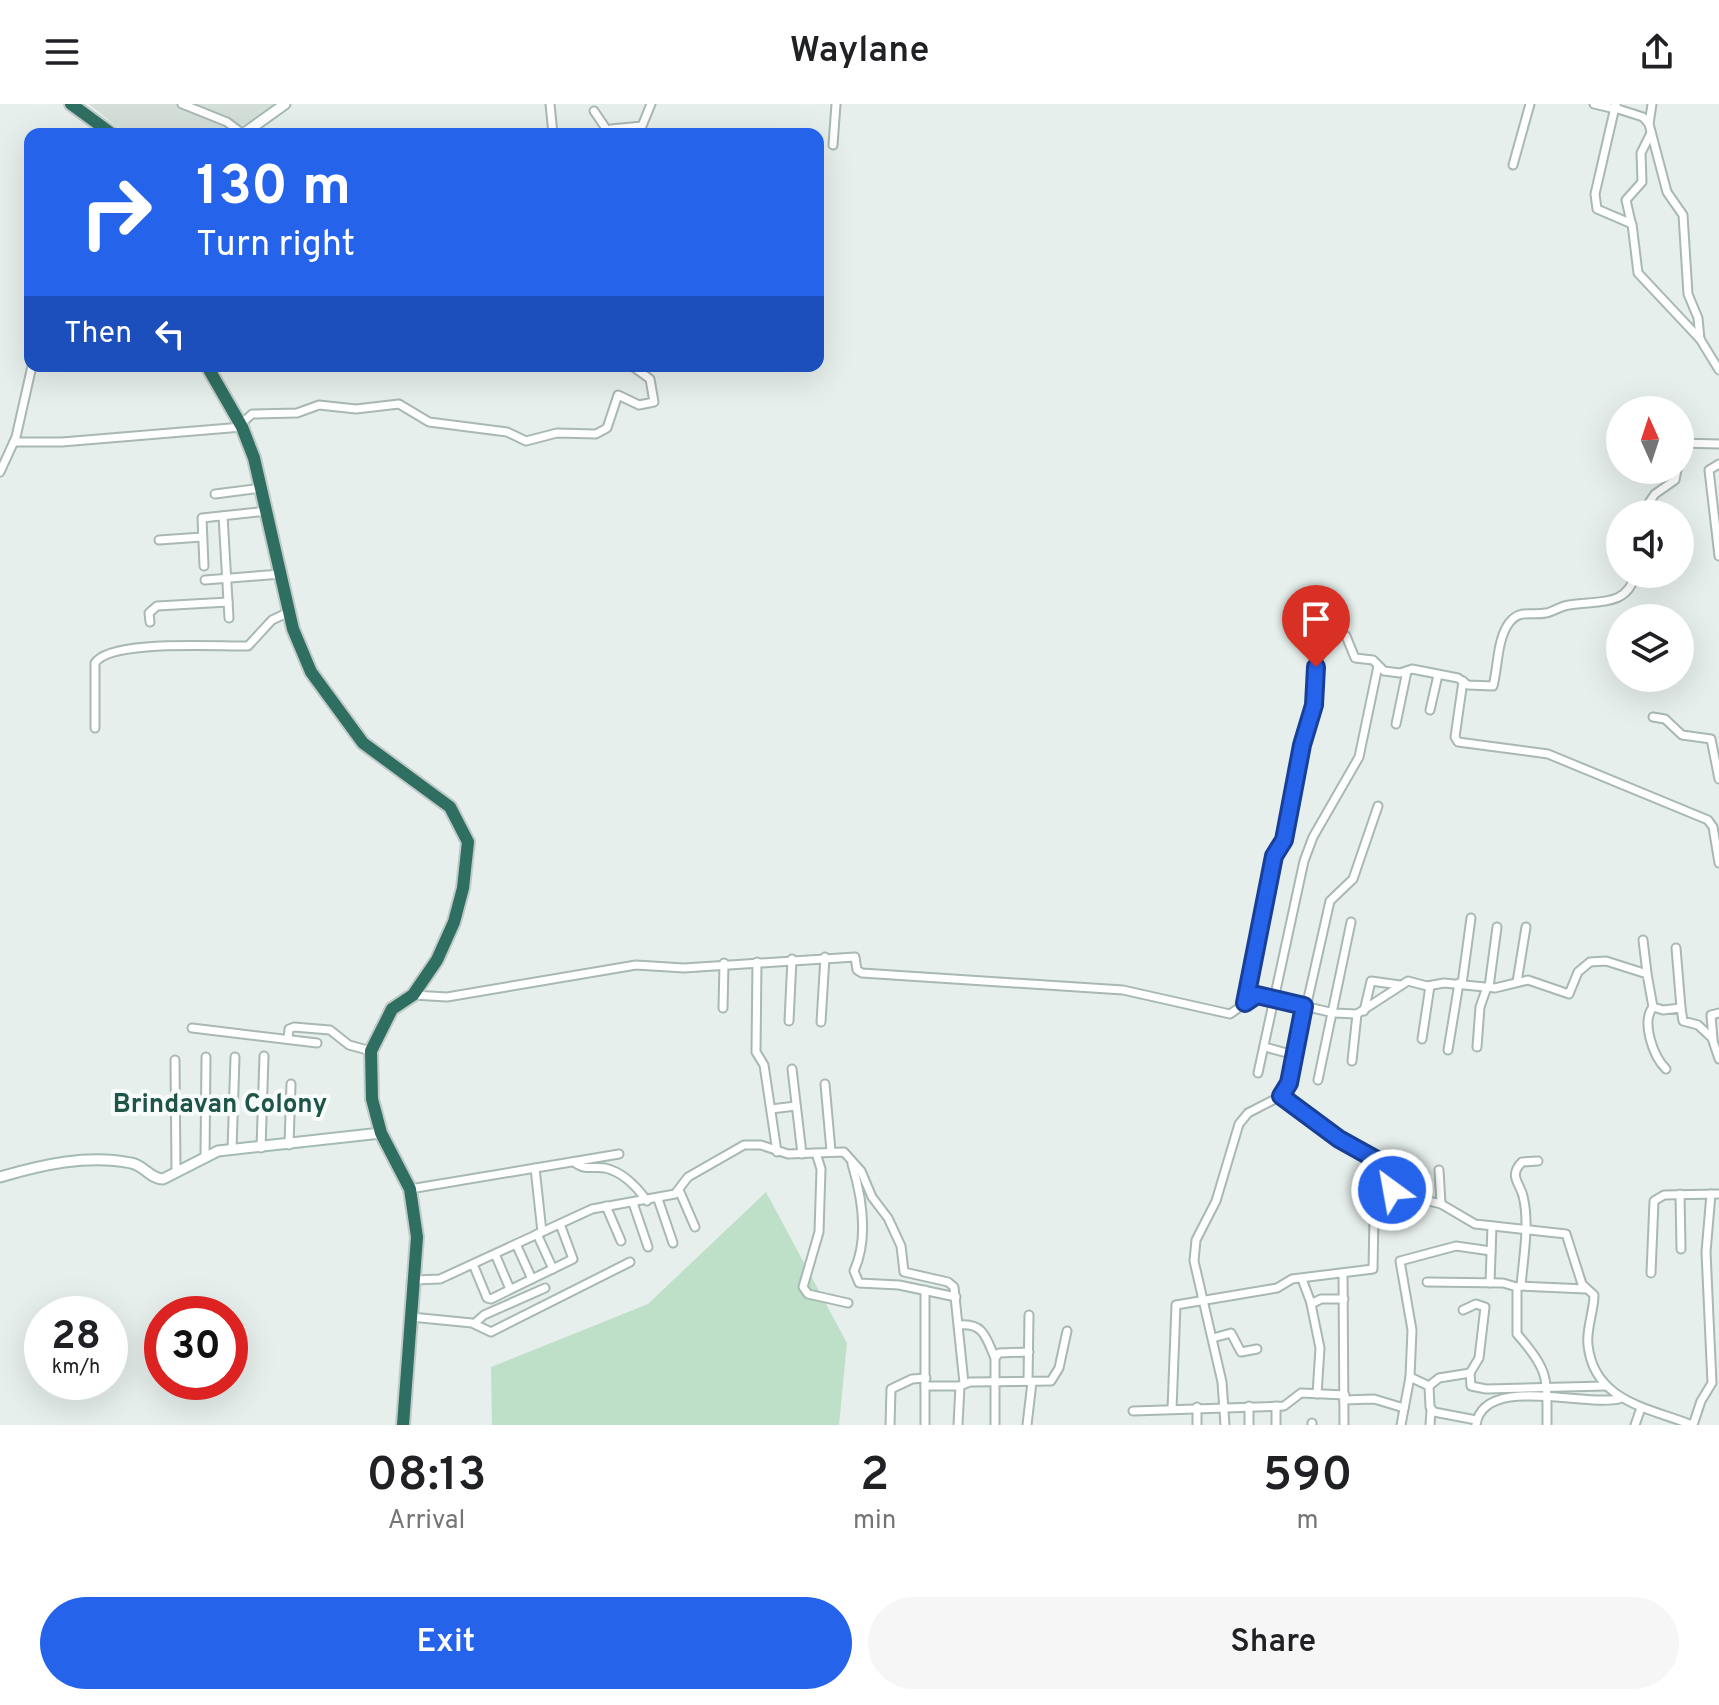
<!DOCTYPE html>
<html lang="en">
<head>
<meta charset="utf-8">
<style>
	body { margin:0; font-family:Overpass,sans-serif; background:#f6f6f6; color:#202124; height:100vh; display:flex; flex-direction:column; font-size:30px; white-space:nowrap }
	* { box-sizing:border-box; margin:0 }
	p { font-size:26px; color:#757577 }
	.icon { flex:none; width:44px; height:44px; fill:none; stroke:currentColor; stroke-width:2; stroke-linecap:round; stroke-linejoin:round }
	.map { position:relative; height:1321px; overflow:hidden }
	.drawer { display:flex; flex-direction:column; background:#fff; flex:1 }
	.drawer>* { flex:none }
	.hud { position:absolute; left:24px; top:24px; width:800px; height:244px; border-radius:16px; box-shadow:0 8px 32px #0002; background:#2563eb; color:#fff; overflow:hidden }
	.needle { width:52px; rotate:357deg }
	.buttons { position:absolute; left:1606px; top:292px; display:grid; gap:16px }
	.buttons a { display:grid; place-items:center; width:88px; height:88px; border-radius:50%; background:#fff; box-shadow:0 8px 32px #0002; font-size:40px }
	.speed { position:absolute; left:24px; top:1192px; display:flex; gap:16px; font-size:40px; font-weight:700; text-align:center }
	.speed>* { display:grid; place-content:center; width:104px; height:104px; border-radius:50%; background:#fff; box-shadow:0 8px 32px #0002; line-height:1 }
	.speed small { font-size:20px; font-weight:400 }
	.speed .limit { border:12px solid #d22; background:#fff; color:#111 }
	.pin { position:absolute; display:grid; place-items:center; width:68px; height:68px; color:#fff; margin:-82px -34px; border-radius:50% 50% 50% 0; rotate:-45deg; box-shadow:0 0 8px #0007 }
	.pin .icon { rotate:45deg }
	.me { position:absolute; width:88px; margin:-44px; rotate:328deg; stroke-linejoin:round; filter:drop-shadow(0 0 6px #0008) }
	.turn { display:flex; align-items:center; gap:28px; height:168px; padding:0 40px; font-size:36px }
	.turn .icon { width:104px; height:104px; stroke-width:2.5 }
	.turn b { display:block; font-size:56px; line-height:68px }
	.then { display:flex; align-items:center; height:76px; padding:0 40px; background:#0003; gap:16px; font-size:30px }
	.eta { display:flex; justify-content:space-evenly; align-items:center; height:136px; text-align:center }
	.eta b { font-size:48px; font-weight:600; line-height:56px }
	.action { display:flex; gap:16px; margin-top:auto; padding:16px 40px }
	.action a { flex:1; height:92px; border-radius:48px; background:#2563eb; color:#fff; font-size:32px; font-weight:600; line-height:92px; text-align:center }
	.action a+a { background:#f6f6f6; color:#202124 }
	header { display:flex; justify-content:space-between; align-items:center; height:104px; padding:0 40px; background:#fff; font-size:36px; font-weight:600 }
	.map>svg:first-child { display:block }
	.built { fill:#d4dfda }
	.green { fill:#bfe0c8 }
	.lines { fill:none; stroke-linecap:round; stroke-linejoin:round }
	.street-casing { stroke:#a8b8b2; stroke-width:11 }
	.secondary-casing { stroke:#a4bbb3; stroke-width:13 }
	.highway-casing { stroke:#c2cac8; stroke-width:16 }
	.street { stroke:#fff; stroke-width:7 }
	.secondary { stroke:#fff; stroke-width:9 }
	.highway { stroke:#2f6f62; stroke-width:12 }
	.route-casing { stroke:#184099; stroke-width:20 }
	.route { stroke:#2563eb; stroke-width:14 }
	.labels { text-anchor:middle; stroke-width:8; stroke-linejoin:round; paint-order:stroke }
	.neighbourhood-label { font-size:26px; font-weight:bold; fill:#1f5548; stroke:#f7fbf9 }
</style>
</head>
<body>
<header><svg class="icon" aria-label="menu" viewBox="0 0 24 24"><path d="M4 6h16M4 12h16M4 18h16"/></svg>Waylane<svg class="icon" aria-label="share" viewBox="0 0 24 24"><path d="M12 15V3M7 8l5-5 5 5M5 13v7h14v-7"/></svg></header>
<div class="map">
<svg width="1719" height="1321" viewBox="0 0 1719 1321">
	<rect width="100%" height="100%" fill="#e6efeb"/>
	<!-- built -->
	<path class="built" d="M89 0H291L221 30H126Z"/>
	<!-- green -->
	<path class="green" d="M766 1088 847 1239 839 1321H492L491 1263 648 1200Z"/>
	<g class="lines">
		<!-- street casing -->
		<g class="street-casing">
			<g id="street">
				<path d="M182 0 227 18 243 30"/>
				<path d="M550 0 553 30"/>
				<path d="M1594 0 1615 5"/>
				<path d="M1615 0 1618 5 1643 13 1649 20 1667 88 1683 111 1688 190 1698 214 1700 235 1719 266"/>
				<path d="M1615 3 1595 90 1597 105 1632 120 1638 169 1700 235"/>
				<path d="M594 7 607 26"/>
				<path d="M1649 20 1652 0"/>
				<path d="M605 30 611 25 642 22 651 0"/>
				<path d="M833 41 836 0"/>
				<path d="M1513 61 1530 0"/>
				<path d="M1631 118 1626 96 1642 78 1641 49 1651 29"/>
				<path d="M241 320 252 310 297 309 319 301 356 305 399 300 429 318 507 328 526 337 557 329 596 330 607 324 618 291 639 301 654 298 650 275 632 262"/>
				<path d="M14 338H62L242 323"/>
				<path d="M1680 339 1719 340"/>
				<path d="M1719 360 1709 366 1719 452"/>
				<path d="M0 368 16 333 32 262"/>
				<path d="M215 390 262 384"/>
				<path d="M1641 410 1655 390 1675 376 1677 366"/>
				<path d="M223 412 229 514"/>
				<path d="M159 436 202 433"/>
				<path d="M204 462 202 414 267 407"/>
				<path d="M205 476 281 470"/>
				<path d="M150 518 149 509 157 502 228 498"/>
				<path d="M1463 577 1455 633 1458 638 1548 650 1708 716 1713 723 1719 759"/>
				<path d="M1430 606 1438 571"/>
				<path d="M1653 613 1665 615 1682 631 1711 635 1719 675"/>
				<path d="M1396 620 1407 567"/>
				<path d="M95 624V559C110 535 218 543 248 542L272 516 289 508"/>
				<path d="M1378 702 1353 775 1330 797 1289 979 1281 992 1339 1035 1375 1055 1385 1079 1397 1089 1441 1100 1475 1120 1566 1130 1582 1180 1594 1191C1594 1207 1586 1225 1588 1241 1594 1298 1650 1304 1692 1321"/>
				<path d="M1643 836 1647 869"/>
				<path d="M1676 844 1681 904"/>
				<path d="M757 858 756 948 764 961 777 1048"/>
				<path d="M1517 878 1526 823"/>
				<path d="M1462 880 1471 814"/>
				<path d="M1489 883 1497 823"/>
				<path d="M413 891 447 893 636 861 684 864 855 853 857 866 862 869 1123 886 1230 910 1257 891 1334 909 1357 910 1408 877 1427 882 1444 879 1495 884 1528 876 1569 890 1578 868 1590 858 1606 857 1647 870 1653 903 1663 906 1681 904 1683 917 1698 921 1712 934 1719 955"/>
				<path d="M1245 898 1274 752 1284 736 1302 641 1314 601 1316 563 1326 531 1333 527 1346 532 1355 554 1373 556 1384 567 1400 569 1412 565 1458 574 1468 581 1493 582C1498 563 1497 539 1507 522 1518 504 1530 512 1546 509 1553 508 1560 502 1569 501 1595 496 1628 504 1635 470"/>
				<path d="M1653 903C1641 918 1653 952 1666 965"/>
				<path d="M723 904 724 859"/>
				<path d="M1364 907 1371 877 1400 881"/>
				<path d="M789 917 792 855"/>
				<path d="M821 918 825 853"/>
				<path d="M192 924 317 939"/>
				<path d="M288 935 289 925 294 923 330 926 349 941 371 947"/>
				<path d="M1422 935 1430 882"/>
				<path d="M1713 935 1711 911 1719 909"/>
				<path d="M1265 943 1294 951"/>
				<path d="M1477 943 1480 903 1487 883"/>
				<path d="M1448 946 1459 879"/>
				<path d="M175 956 176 1067"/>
				<path d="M1352 957 1357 910"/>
				<path d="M792 965 802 1050"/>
				<path d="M1258 969 1304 757 1313 733 1359 653 1378 562"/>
				<path d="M1318 976 1351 818"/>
				<path d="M825 980 831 1047"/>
				<path d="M771 1005 796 1002"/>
				<path d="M289 1041 291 980"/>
				<path d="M261 1044 264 952"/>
				<path d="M232 1046 235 953"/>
				<path d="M816 1049 821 1065 819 1128 803 1183 808 1190 848 1199"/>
				<path d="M205 1051 206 953"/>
				<path d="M574 1058C584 1067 593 1062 605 1064 623 1068 637 1083 647 1097"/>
				<path d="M852 1060C862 1093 869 1134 854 1167L859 1179 899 1181 956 1193"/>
				<path d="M535 1064 542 1128"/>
				<path d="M1439 1066 1441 1100"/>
				<path d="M410 1085 619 1050"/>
				<path d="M679 1086 695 1123"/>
				<path d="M1680 1090 1681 1145"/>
				<path d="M658 1095 673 1139"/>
				<path d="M633 1099 648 1143"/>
				<path d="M606 1102 621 1137"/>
				<path d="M537 1130 553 1165"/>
				<path d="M516 1140 532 1175"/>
				<path d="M495 1150 510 1185"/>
				<path d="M473 1160 487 1194 491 1195 573 1155 560 1120"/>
				<path d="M1343 1169 1344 1321"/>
				<path d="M1651 1169 1654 1097 1664 1091 1719 1090"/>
				<path d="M1302 1175 1311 1199"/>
				<path d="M414 1176 440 1175 592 1105 675 1090 688 1073 744 1041H761L788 1050 844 1048 861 1067 872 1093 888 1114 901 1142 904 1168 948 1178 954 1183 964 1279"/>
				<path d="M1427 1178 1503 1179 1517 1183V1230C1549 1266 1547 1273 1547 1321"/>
				<path d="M1490 1179 1492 1122"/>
				<path d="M1520 1182 1586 1185"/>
				<path d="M1521 1182C1523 1155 1530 1120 1523 1092 1520 1079 1508 1072 1522 1058L1538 1057"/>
				<path d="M411 1213 472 1219 491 1228 630 1158"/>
				<path d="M475 1219 484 1211 545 1184"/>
				<path d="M960 1221C984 1219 986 1234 995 1254"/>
				<path d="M1213 1234 1231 1229 1241 1248 1257 1245"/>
				<path d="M1470 1269 1471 1282 1486 1285 1606 1282"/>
				<path d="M1028 1277 1029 1211"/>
				<path d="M925 1282H960"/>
				<path d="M1429 1282 1439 1274 1470 1269 1479 1254 1485 1203 1476 1200 1463 1206"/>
				<path d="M1317 1290 1320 1244 1311 1200 1321 1195H1344"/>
				<path d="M1344 1296 1374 1295 1404 1304"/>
				<path d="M1249 1302V1321"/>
				<path d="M1197 1303V1321"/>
				<path d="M1172 1305 1176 1201 1277 1184 1292 1175 1373 1165 1374 1113 1383 1076"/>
				<path d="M1133 1307 1284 1302 1301 1289 1345 1291"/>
				<path d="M1476 1316 1434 1308 1430 1303 1429 1282 1410 1273 1412 1226 1400 1157 1456 1142 1491 1147"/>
				<path d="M890 1321 891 1285 912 1275 926 1274"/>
				<path d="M925 1321V1186"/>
				<path d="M958 1321 960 1282 970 1278 1051 1277 1059 1264 1067 1227"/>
				<path d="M995 1321V1254L999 1249 1029 1248"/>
				<path d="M1027 1321 1032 1278"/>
				<path d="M1225 1321 1222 1278 1194 1157 1196 1136 1216 1097 1239 1020 1248 1009 1281 992"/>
				<path d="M1276 1321V1302"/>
				<path d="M1312 1321V1319"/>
				<path d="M1401 1321 1410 1273"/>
				<path d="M1430 1321 1431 1306"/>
				<path d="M1476 1321C1483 1270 1585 1303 1619 1295"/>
				<path d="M1635 1321 1641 1304"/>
				<path d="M1693 1321 1701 1297 1712 1279 1706 1148 1711 1090"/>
			</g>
		</g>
		<!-- secondary casing -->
		<g class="secondary-casing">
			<g id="secondary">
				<path d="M243 30 285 0"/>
				<path d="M0 1073C41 1061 87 1050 131 1059 144 1061 150 1075 163 1075L218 1047 381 1029"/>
			</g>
		</g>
		<!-- highway casing -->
		<g class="highway-casing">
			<g id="highway">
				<path d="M71 0 112 30"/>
				<path d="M207 262 242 323 254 354 293 525 311 568 363 639 450 703 468 738 463 784 454 818 437 856 413 891 392 905 371 947 372 995 381 1029 410 1085 417 1133 403 1321"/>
			</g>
		</g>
		<!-- street -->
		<use href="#street" class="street"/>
		<!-- secondary -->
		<use href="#secondary" class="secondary"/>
		<!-- highway -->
		<use href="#highway" class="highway"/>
	</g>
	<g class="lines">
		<!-- route casing -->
		<g class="route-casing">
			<path id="route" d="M1316 563 1314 601 1302 641 1284 736 1274 752 1245 899 1257 891 1304 902 1289 979 1281 992 1339 1035 1375 1055 1392 1086"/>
		</g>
		<!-- route -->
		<use href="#route" class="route"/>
	</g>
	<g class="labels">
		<!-- neighbourhood labels -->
		<g class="neighbourhood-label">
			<text x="220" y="1008">Brindavan Colony</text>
		</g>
	</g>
</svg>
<div class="buttons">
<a><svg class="needle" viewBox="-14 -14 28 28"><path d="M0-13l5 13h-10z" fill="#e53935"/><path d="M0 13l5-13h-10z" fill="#757577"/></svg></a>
<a><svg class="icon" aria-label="sound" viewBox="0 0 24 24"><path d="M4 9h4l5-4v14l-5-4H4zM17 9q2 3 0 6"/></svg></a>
<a><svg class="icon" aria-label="layers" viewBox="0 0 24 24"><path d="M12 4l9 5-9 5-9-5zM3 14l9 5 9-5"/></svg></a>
</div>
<div class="speed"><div>28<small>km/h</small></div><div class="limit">30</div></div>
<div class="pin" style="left:1316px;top:563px;background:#d93025"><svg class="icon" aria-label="arrive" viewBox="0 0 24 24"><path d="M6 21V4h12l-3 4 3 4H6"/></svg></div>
<svg class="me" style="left:1392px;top:1086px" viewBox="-20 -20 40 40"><circle r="17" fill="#2563eb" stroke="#fff" stroke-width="3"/><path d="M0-11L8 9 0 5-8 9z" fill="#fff"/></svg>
<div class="hud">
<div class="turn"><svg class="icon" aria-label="right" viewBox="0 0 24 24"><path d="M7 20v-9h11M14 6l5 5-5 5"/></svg><div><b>130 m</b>Turn right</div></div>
<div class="then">Then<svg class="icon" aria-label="left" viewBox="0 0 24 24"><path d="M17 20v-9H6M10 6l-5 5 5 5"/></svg></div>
</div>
</div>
<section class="drawer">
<div class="eta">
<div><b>08:13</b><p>Arrival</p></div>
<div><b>2</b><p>min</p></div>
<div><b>590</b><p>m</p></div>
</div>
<div class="action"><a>Exit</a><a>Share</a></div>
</section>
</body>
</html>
